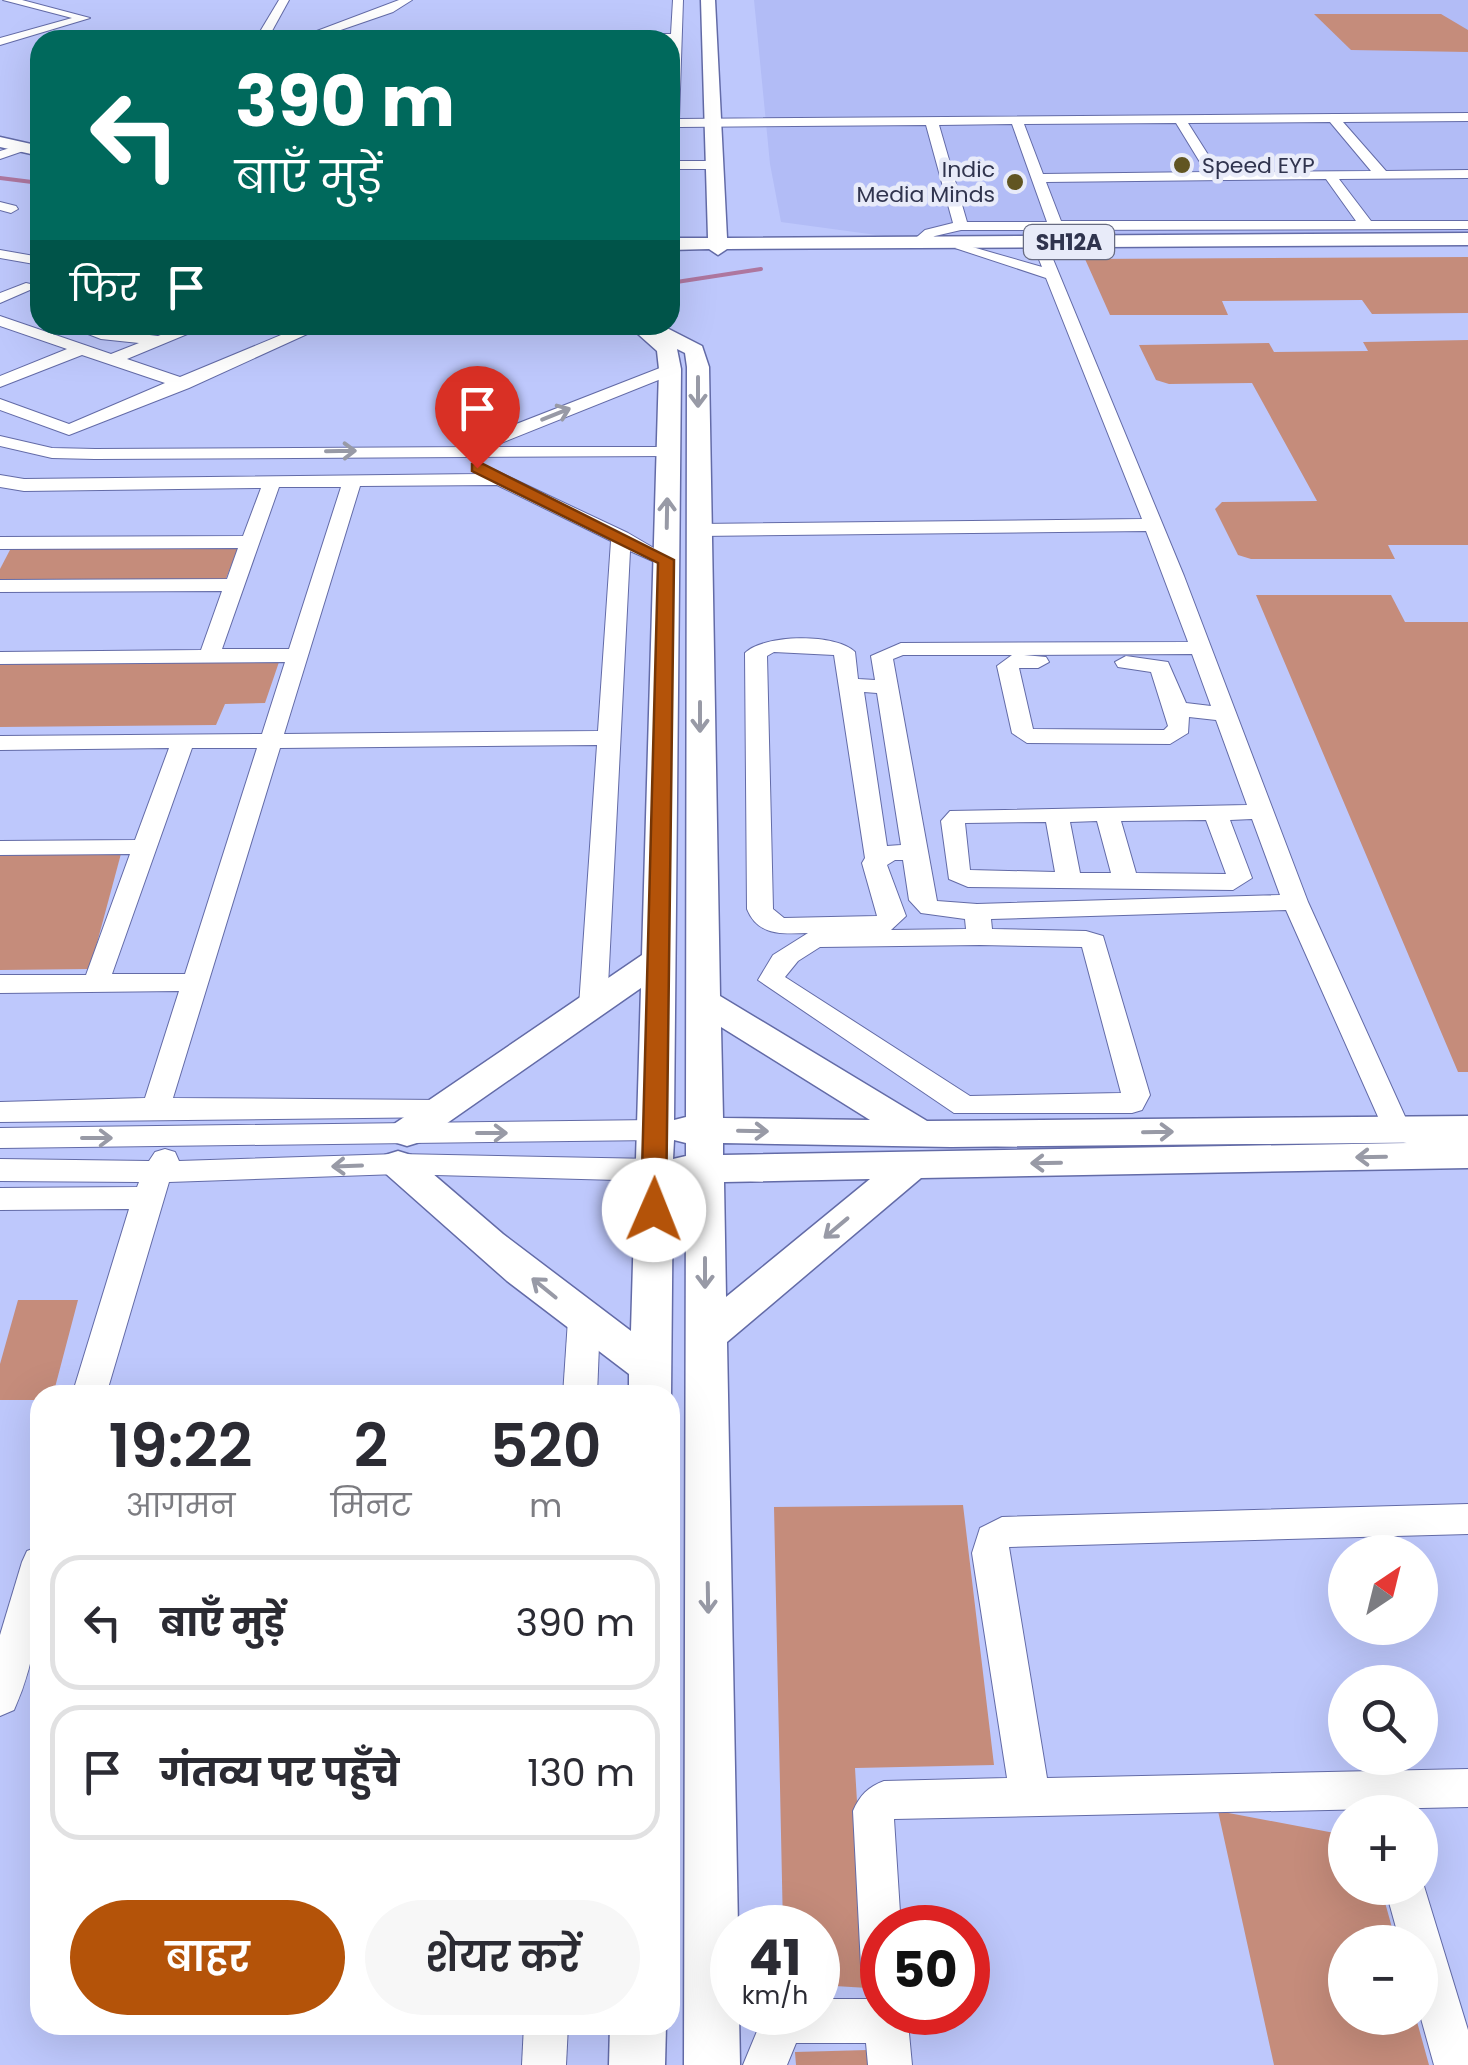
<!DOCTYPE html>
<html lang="hi">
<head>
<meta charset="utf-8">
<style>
	body { margin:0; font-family:Poppins,"Noto Sans Devanagari",sans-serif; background:#f7f7f7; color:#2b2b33; height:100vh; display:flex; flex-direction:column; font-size:38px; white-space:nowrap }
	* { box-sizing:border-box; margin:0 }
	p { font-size:32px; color:#7c7c81 }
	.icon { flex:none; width:55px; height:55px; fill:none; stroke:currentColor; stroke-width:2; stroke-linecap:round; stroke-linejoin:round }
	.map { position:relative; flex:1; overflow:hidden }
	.side { position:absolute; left:30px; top:1385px; width:650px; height:650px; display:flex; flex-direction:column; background:#fff; border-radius:30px; box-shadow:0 10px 40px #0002 }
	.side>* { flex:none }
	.top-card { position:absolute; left:30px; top:30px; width:650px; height:305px; border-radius:30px; box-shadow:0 10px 40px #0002; background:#00695c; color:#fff; overflow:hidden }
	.needle { width:65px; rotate:35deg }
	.tools { position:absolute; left:1328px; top:1535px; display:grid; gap:20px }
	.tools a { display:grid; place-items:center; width:110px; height:110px; border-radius:50%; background:#fff; box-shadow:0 10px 40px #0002; font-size:50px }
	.speed { position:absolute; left:710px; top:1905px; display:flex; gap:20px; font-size:50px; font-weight:700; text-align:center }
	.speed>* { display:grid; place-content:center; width:130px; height:130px; border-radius:50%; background:#fff; box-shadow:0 10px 40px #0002; line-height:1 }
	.speed small { font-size:25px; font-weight:400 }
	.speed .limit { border:15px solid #d22; background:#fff; color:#111 }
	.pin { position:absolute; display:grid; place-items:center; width:85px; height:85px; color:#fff; margin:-102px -42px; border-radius:50% 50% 50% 0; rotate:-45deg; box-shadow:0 0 10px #0007 }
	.pin .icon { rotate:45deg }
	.me { position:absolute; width:110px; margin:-55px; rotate:1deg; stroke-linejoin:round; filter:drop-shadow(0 0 8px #0008) }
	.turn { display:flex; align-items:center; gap:35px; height:210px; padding:0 40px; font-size:45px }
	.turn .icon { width:130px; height:130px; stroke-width:2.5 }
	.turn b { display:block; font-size:70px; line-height:85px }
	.then { display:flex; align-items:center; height:95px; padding:0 40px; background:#0003; gap:20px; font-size:38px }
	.eta { display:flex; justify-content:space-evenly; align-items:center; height:170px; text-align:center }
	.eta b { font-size:60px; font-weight:600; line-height:70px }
	.primary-button { display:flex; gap:20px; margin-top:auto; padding:20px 40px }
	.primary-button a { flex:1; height:115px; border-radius:60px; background:#b45309; color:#fff; font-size:40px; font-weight:600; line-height:115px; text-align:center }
	.primary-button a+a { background:#f7f7f7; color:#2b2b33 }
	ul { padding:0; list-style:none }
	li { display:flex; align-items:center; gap:30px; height:135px; margin:0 20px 15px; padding:0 20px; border:5px solid #e1e1e2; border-radius:30px }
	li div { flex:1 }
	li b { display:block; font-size:38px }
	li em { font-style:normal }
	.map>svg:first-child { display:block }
	.built { fill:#b2bcf6 }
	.green { fill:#c58c7b }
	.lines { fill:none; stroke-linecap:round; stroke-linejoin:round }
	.stream { stroke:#ae779f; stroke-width:4 }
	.minor-casing { stroke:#636ba7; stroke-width:2 }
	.major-casing { stroke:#636ba7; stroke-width:3 }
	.minor { fill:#fff; fill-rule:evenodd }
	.major { fill:#fff; fill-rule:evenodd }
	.oneway { stroke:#989aa6 }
	.route { fill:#b45309; stroke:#753606; stroke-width:2.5 }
	.poi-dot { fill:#615522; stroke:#e8ebf9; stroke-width:4 }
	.labels { text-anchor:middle; stroke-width:9; stroke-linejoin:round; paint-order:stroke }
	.far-poi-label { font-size:22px; fill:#30344e; stroke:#e8ebf9; text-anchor:start }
	.shield { fill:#e8ebf9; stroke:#676b81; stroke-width:2.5 }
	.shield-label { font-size:22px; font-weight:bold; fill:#30344e }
</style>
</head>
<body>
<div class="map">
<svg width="1468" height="2065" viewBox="0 0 1468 2065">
	<rect width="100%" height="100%" fill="#bec8fc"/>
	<!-- built -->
	<path class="built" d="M754 0H1468V234L906 239 781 222 770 164Z"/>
	<!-- green -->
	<g class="green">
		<path d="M1314 14H1441L1468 30V52L1351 50Z"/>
		<path d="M1468 257V313L1372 314 1362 300 1222 301 1228 315H1110L1085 259Z"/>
		<path d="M1468 340V545H1388L1395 559H1251L1238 555 1215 509 1222 502 1317 501 1252 383 1169 384 1156 380 1139 345 1269 343 1274 352 1368 351 1363 342Z"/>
		<path d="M239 546 225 581 0 582V569L11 548Z"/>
		<path d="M1256 595H1391L1405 622H1468V1072H1458Z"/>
		<path d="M279 662 265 703 225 704 216 725 0 727V664Z"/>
		<path d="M122 850 90 969 0 970V854Z"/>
		<path d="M18 1300H78L53 1395H40V1400H0V1364Z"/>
		<path d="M963 1505 994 1765 855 1768 868 1988 818 1985V1928L783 1927 774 1507Z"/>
		<path d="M1218 1811 1345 1835V1888H1381L1396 1942H1345V2018H1416L1429 2065H1274Z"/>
		<path d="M868 2050 869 2065H796L795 2052Z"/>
	</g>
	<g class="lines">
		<!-- stream -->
		<g class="stream">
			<path d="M0 178 40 183"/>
			<path d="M670 283 761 269"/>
		</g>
		<!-- minor casing -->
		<g class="minor-casing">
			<g id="minor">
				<path d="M3 0H22L90 18 0 45V38L72 18Z"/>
				<path d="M279 0H289L267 40H255Z"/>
				<path d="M399 0H412L393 12 329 34H671L673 0H683L679 119 1468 113V121L1343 122 1386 171 1468 170V178L1339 179 1371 221H1468V229L961 230 935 236 917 247 910 243 925 230 953 223 926 125 679 127 678 161H715L722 165 715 169H677V182L670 186V40H325L322 36 293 40ZM1330 122 1371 171 1219 172 1188 123ZM1176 123 1206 172 1043 174 1024 124ZM1012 124 1047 222H967L939 125ZM1326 179 1356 221H1061L1046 182Z"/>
				<path d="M20 145 32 148 0 159V151Z"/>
				<path d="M0 202 16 206 18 209 11 213 0 210Z"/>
				<path d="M1041 243 1048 247 1184 576 1308 902 1408 1123 1468 1141V1162L1387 1137 1286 910 991 919 992 929 1086 931 1103 936 1150 1095 1142 1110 1132 1113H954L758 980 773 955 808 933C782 934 758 936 747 909L745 653C764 634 836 633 855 652L858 679 875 680 871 656 901 643 1188 642 1146 531 699 536 689 530 699 524 1142 519 1046 278 955 248 962 244 1042 267 1034 247ZM774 652 834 655 865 858 862 863 877 916 784 918 773 909 767 656ZM1192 654 1211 706 1186 703 1168 662 1126 656 1115 662 1118 667 1151 672 1168 726 1164 730 1033 729 1019 668H1038L1049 662 1046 657 1024 655ZM903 655H1012L997 666 1012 733 1027 743 1170 744 1188 733 1189 717 1216 720 1247 805 950 811 941 821 949 879 968 887 1233 890 1252 878 1230 820 1252 819 1280 895 977 904 937 901 893 659ZM864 692 877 693 901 845 887 846ZM1206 820 1226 874 1136 873 1121 821ZM1097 821 1111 873H1080L1070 822ZM1046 822 1055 872 970 870 965 823ZM895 860H903L909 900 921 913 965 919 966 929 891 930 906 916 887 865ZM980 945 1082 947 1121 1093 970 1096 785 977 798 961 820 947Z"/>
				<path d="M0 250 40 257V265L0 258Z"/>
				<path d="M26 283 39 286 0 303V293Z"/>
				<path d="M0 316 111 354 139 343 101 339 65 325 158 336 186 325H209L127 359 180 377 305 325H327L189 388 69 435 0 410V399L69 424 165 383 82 355 0 387V376L67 349 0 326Z"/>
				<path d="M670 364 678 369 676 373 491 447H674L677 451 668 456 95 459 52 458 0 446V436L52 448 95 449 474 447 475 440Z"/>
				<path d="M488 467 628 533 676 561 666 567 630 551 607 1006 603 1012H583L579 1006 597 745 280 748 173 1098 440 1100 450 1103 454 1110 450 1117 0 1122V1102L145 1098 179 991 0 993V975H86L130 854 0 855V841L135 840 169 748 0 750V736L262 734 285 662 0 664V652L201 650 222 591 0 592V580L227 579 238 548 0 549V537L243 536 261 488 24 491 0 487V475L24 479 479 474ZM497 485 611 541 598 731 284 734 360 486ZM279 487H341L289 649H222ZM192 748H257L185 974H112Z"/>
				<path d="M655 1120 665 1123 670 1130 665 1137 655 1140 0 1148V1128Z"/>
				<path d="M165 1149 175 1152 179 1161 398 1154 654 1159 665 1163 669 1170 665 1177 654 1181 398 1174 169 1182 106 1395H72L129 1209 0 1210V1188L137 1187 139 1182 0 1181V1159L149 1161 155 1152Z"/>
				<path d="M584 1308 595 1311 600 1320 597 1395H563L568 1320 573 1311Z"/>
				<path d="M1468 1504V1534L1009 1547 1047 1778 1468 1769V1807L894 1819 901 1928H882V1987L867 1981 861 1966 853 1811C860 1795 868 1787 884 1781L1007 1778 972 1553 980 1528 1002 1517Z"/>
				<path d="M40 1546C40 1607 39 1654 14 1710L0 1716V1635L22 1562 27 1551Z"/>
				<path d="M1420 1873 1468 2030V2065H1434L1420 2015V1942H1400L1385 1888H1420Z"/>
				<path d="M882 1991V2012H907L912 2065H868L866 2043H796L787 2065H743L765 2012H818V1999H869Z"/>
				<path d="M524 2025H568L566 2065H522Z"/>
			</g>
		</g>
		<!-- major casing -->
		<g class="major-casing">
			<g id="major">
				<path d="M701 0H715L727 238 1468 233V245L727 249 718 255 709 249 670 250V238H708Z"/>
				<path d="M0 137 40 146V156L0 147Z"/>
				<path d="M661 325 702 346 709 367 720 996 927 1121 1468 1116V1168L921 1178 727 1342 738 1928H732V2012H739L740 2065H684L686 1182 673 1179 671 1395H629V1374L507 1281 385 1173 379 1164 385 1155 398 1151 411 1155 503 1234 631 1331 641 988 420 1142 407 1146 394 1142 388 1133 394 1124 642 955 659 369 657 351 629 326ZM677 349 685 353 687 367 686 1117 674 1120 681 369ZM721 1027 870 1120 723 1118ZM674 1140 686 1143V1156L673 1159ZM1463 1142 723 1155V1143L951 1147ZM870 1179 726 1297 724 1182Z"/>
				<path d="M610 2025H666L665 2065H609Z"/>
			</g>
		</g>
		<!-- minor -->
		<use href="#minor" class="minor"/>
		<!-- major -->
		<use href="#major" class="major"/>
	</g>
	<!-- one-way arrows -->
	<defs><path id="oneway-shaft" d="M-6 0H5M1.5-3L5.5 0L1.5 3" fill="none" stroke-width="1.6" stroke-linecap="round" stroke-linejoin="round" transform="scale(2.5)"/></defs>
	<g class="oneway">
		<use href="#oneway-shaft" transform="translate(698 392) rotate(90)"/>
		<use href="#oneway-shaft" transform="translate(556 414) rotate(-22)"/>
		<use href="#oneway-shaft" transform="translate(341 451) rotate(-1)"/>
		<use href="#oneway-shaft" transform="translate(667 513) rotate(-89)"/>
		<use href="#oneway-shaft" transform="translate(700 717) rotate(90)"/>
		<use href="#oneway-shaft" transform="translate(753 1131) rotate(1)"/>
		<use href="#oneway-shaft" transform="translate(1158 1132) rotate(-1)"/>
		<use href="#oneway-shaft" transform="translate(492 1133)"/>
		<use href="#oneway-shaft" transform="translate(97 1138)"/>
		<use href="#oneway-shaft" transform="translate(1371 1157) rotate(179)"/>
		<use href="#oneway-shaft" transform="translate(1046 1163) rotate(179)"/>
		<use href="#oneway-shaft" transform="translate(347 1166) rotate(178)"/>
		<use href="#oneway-shaft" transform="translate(836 1228) rotate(140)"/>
		<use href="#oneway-shaft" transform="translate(705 1273) rotate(90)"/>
		<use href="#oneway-shaft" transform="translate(544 1288) rotate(-141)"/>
		<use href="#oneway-shaft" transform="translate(708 1598) rotate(89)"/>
	</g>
	<!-- route -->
	<path class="route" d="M472 464H483L674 560 666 1210 662 1216H645L641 1210 658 563 472 471Z"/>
	<!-- markers -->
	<g class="poi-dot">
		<circle cx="1182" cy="165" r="10"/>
		<circle cx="1015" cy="182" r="10"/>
	</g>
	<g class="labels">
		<!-- far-poi labels -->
		<g class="far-poi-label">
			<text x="1202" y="173">Speed EYP</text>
			<text x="995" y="177" text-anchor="end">Indic<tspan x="995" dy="25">Media Minds</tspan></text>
		</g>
		<!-- shield labels -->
		<rect class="shield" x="1024" y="225" width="90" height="34" rx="8"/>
		<g class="shield-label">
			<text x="1069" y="250">SH12A</text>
		</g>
	</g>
</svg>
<div class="tools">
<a><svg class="needle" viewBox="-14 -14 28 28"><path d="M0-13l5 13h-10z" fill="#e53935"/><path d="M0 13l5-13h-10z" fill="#7c7c81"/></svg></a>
<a><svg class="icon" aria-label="search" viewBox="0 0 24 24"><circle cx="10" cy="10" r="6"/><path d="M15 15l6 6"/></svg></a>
<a>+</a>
<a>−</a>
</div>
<div class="speed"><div>41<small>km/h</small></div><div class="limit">50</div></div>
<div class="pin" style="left:477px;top:468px;background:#d93025"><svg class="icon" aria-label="arrive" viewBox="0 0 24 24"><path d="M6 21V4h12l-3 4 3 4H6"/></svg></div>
<svg class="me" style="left:654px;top:1210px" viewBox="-20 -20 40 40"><circle r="19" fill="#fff"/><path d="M0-13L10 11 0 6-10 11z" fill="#b45309"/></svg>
<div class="top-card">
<div class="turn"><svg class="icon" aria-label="left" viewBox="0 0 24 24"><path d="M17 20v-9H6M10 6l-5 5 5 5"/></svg><div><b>390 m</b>बाएँ मुड़ें</div></div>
<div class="then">फिर<svg class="icon" aria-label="arrive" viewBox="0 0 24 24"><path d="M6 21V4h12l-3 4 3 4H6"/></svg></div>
</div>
<section class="side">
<div class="eta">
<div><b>19:22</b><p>आगमन</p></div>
<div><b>2</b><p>मिनट</p></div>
<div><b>520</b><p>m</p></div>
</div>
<ul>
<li><svg class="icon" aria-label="left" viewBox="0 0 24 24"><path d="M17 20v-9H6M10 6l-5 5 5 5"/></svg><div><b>बाएँ मुड़ें</b></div><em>390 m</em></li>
<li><svg class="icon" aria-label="arrive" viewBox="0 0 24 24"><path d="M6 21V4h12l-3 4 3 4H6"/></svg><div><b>गंतव्य पर पहुँचे</b></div><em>130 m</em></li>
</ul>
<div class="primary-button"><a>बाहर</a><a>शेयर करें</a></div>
</section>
</div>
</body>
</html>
